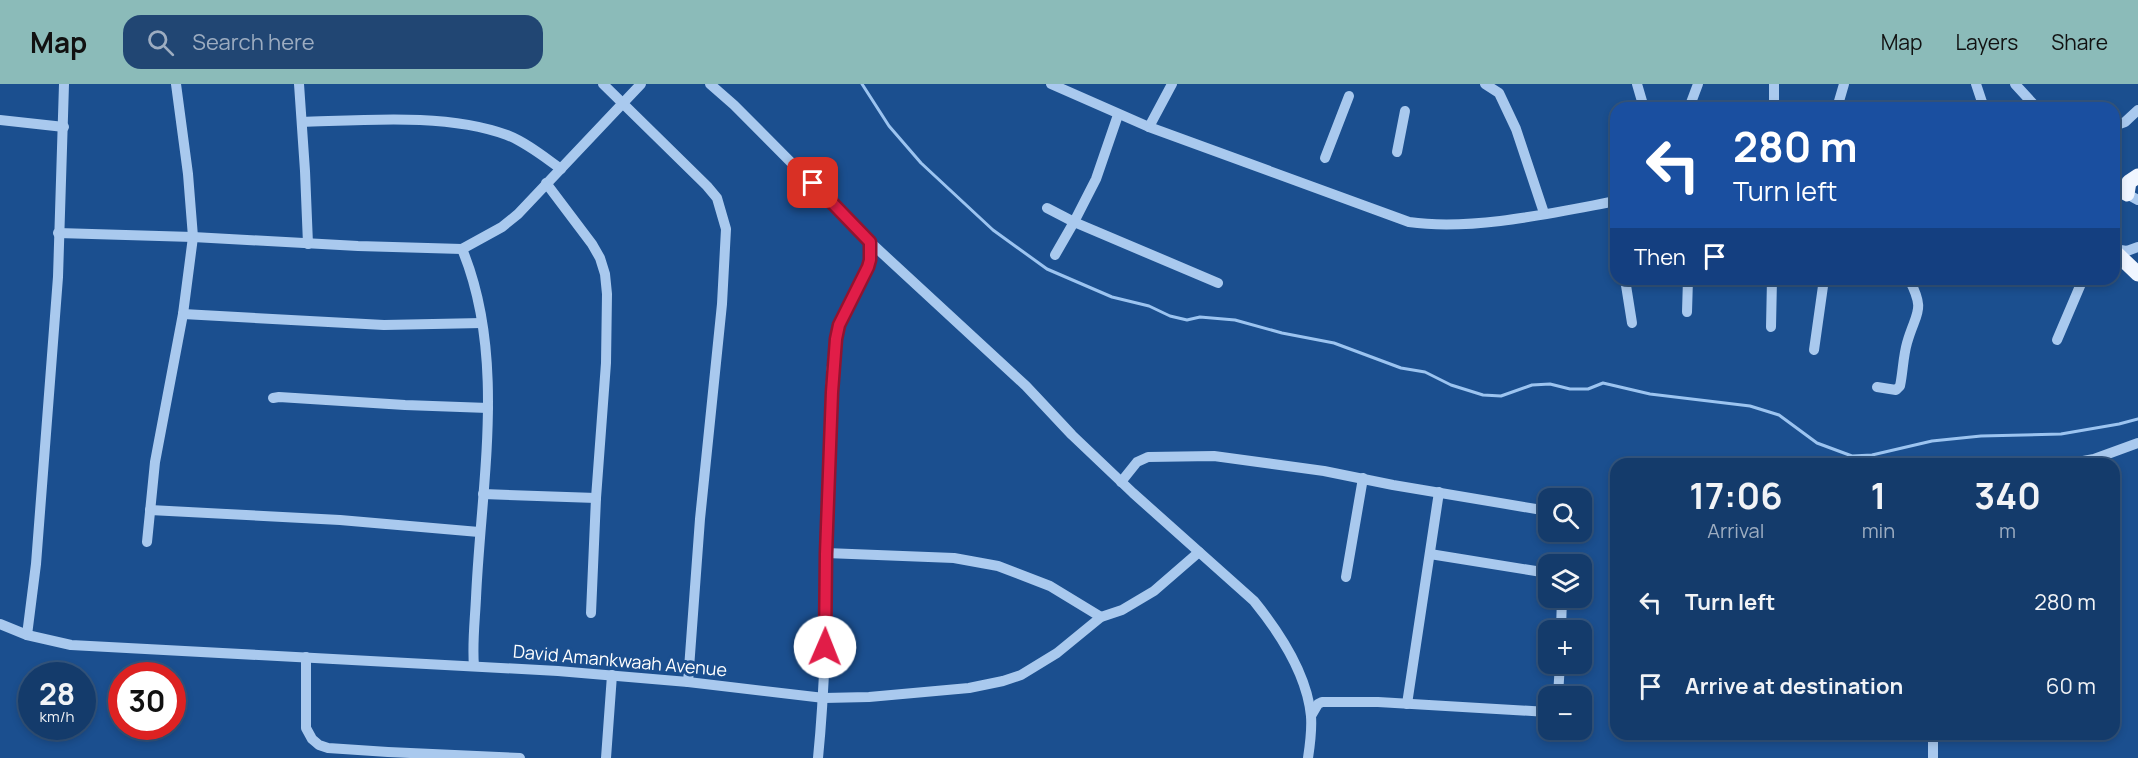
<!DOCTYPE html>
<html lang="en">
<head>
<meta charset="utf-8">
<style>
	body { margin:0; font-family:Manrope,sans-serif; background:#214673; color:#f1f3f6; height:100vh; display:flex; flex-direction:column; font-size:22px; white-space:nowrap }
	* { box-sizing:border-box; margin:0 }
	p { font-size:20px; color:#9dadc1 }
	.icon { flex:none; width:33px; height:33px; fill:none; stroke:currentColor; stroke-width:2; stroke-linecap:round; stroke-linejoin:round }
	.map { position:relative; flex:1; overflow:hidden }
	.details { position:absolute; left:1610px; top:374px; width:510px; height:282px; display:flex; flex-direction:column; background:#143b6b; border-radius:18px; box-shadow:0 3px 9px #0003,0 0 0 2px #33557e }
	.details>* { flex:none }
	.top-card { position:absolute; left:1610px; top:18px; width:510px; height:183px; border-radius:18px; box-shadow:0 3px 9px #0003,0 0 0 2px #33557e; background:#1a4fa0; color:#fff; overflow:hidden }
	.buttons { position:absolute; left:1538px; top:404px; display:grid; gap:12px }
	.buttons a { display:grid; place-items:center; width:54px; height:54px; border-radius:12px; background:#143b6b; box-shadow:0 3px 9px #0003,0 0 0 2px #33557e; font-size:30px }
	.speed { position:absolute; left:18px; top:578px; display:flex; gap:12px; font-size:30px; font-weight:700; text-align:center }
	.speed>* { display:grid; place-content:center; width:78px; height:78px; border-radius:50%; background:#143b6b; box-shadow:0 3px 9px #0003,0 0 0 2px #33557e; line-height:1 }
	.speed small { font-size:15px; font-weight:400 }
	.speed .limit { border:9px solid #d22; background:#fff; color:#111 }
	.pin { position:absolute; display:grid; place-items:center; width:51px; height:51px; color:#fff; margin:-26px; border-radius:12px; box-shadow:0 3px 9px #0006 }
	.me { position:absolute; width:66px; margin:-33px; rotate:1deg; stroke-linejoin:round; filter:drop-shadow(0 0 4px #0008) }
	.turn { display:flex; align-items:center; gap:21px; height:126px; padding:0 24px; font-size:27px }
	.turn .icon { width:78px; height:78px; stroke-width:2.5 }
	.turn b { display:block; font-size:42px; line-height:51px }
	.then { display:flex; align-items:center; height:57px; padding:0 24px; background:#0003; gap:12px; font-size:22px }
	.eta { display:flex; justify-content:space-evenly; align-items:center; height:102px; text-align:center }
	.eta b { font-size:36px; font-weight:700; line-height:42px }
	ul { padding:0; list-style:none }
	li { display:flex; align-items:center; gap:18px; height:84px; padding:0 24px }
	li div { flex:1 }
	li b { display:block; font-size:22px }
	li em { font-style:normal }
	header { display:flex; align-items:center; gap:36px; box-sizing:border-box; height:84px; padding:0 30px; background:#8bbbb9; color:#111 }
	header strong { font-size:28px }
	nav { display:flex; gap:33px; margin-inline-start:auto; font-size:21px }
	.search { width:420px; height:54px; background:#214673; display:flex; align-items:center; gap:15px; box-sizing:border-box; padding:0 21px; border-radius:18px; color:#9dadc1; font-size:22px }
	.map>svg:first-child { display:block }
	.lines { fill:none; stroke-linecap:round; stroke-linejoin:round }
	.stream { stroke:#9cc4f0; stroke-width:3 }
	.minor { stroke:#a9c9ee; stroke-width:10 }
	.major { stroke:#f0f6ff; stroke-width:15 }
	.route-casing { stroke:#92132f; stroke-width:15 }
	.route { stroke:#e11d48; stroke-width:10 }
	.labels { text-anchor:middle; stroke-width:6; stroke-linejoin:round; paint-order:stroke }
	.street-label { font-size:18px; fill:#fff; stroke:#1b4f8f }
</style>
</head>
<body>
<header>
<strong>Map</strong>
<div class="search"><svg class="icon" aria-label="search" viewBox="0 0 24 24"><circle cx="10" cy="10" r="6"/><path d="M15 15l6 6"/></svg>Search here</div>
<nav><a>Map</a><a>Layers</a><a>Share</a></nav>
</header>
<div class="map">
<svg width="2138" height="674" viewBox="0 0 2138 674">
	<rect width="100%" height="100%" fill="#1b4f8f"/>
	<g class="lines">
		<!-- stream -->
		<path class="stream" d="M862 0 889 42 921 79 993 146 1047 185 1112 213 1149 222 1170 232 1187 236 1200 233 1235 236 1282 249 1334 259 1401 284 1425 288 1451 301 1483 311 1501 312 1532 301 1550 300 1570 305H1588L1603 299 1650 310 1750 322 1779 331 1817 359 1852 372 1872 371 1932 357 1981 352 2061 350 2119 340 2138 335"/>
		<!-- minor -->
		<g class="minor">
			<path d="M299 0 305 87 308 160"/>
			<path d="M603 0 707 102 717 114 726 145 722 220 700 435 688 598"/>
			<path d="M710 0 734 21 870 158 1026 302 1072 351 1133 409 1254 517C1280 549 1307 590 1311 632 1312 646 1310 661 1308 674"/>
			<path d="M1051 0 1149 43 1409 138C1473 147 1552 129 1616 117"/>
			<path d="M1485 0 1499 9 1516 45 1544 129"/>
			<path d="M1637 0 1644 24"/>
			<path d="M1774 0V24"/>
			<path d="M1976 0 1984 24"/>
			<path d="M2015 0 2037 24"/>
			<path d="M1689 24 1698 0"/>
			<path d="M1837 24 1844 0"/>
			<path d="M0 36 64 43"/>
			<path d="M302 38C366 36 447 29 507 51 527 59 544 73 561 85"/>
			<path d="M2114 42 2125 38 2138 26"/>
			<path d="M1149 43 1172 0"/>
			<path d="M1397 68 1405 27"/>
			<path d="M1325 74 1349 12"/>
			<path d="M546 99 592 160 600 174 605 190 607 210 606 279 596 414 591 529"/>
			<path d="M2114 111 2127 110 2138 116"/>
			<path d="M1612 117 1616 136"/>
			<path d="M1047 124 1074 138 1218 199"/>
			<path d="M58 149 193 153 358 162 462 165 502 143 518 130 641 0"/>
			<path d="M462 165C507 273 481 400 476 514 475 536 472 560 474 582"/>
			<path d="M2114 165 2127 167 2138 163"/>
			<path d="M1055 171 1074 138 1096 95 1118 31"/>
			<path d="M1625 195 1632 239"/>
			<path d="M1687 228 1688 195"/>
			<path d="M183 230 384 241 482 239"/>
			<path d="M1771 243 1772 195"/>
			<path d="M2057 256 2083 195"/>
			<path d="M1814 266 1824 195"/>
			<path d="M1877 303 1896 306 1900 302C1903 288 1903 273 1907 259 1916 227 1926 228 1909 195"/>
			<path d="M273 314 279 313 405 321 488 324"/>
			<path d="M2067 380 2094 375 2138 359"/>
			<path d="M1121 398 1137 378 1148 373 1214 372 1324 387 1393 401 1548 427"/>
			<path d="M483 410 596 414"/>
			<path d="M150 426 340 436 479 448"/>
			<path d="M147 458 155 378 183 230 193 153 188 90 176 0"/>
			<path d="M826 469 954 474 998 482 1050 502 1101 533"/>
			<path d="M1430 470 1548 489"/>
			<path d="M1346 493 1363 394"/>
			<path d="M0 540 27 551 71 561 558 587 688 598 824 614 869 613 969 604 1003 597 1021 591 1057 569 1101 533 1122 526 1154 507 1199 468"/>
			<path d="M1561 546 1562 513"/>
			<path d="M27 551 36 480 58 193 64 0"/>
			<path d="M306 573V644L312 655 319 661 328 664 388 668 520 674"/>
			<path d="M1558 612 1560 579"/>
			<path d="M1407 620 1439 408"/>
			<path d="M1311 632 1318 620 1322 618H1378L1548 628"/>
			<path d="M1933 650V674"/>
			<path d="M606 674 612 591"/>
			<path d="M818 674C828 574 826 473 829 372 831 333 828 287 837 249 841 231 858 199 868 183L870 176V158"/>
		</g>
		<!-- major -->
		<g class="major">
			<path d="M2127 110 2129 98 2138 92"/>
			<path d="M2114 167 2138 190"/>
		</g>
	</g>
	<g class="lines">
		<!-- route casing -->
		<g class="route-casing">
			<path id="route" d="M813 99 870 158V176L868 183 839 241 836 255 832 308 826 470 825 563"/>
		</g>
		<!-- route -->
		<use href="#route" class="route"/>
	</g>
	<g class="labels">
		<!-- street labels -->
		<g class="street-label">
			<text transform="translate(620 577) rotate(5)" y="6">David Amankwaah Avenue</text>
		</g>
	</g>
</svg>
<div class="buttons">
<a><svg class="icon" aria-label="search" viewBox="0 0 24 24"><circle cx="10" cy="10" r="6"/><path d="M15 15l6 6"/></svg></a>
<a><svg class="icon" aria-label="layers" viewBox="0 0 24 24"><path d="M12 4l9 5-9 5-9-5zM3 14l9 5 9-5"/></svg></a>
<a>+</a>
<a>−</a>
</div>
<div class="speed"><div>28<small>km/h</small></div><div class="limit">30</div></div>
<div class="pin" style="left:813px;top:99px;background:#d93025"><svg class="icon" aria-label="arrive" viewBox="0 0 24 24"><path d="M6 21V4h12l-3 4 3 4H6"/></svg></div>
<svg class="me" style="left:825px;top:563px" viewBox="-20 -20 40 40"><circle r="19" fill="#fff"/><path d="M0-13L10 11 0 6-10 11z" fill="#e11d48"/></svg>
<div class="top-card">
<div class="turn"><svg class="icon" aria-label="left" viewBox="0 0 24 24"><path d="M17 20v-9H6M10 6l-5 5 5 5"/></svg><div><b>280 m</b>Turn left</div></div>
<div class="then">Then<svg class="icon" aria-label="arrive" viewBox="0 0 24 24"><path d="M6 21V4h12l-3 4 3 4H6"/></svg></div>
</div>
<section class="details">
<div class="eta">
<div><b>17:06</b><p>Arrival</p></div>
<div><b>1</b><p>min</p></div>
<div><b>340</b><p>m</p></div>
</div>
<ul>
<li><svg class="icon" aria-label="left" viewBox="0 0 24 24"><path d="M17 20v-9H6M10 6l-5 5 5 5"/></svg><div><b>Turn left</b></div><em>280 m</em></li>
<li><svg class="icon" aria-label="arrive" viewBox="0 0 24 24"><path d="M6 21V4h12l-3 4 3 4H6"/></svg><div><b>Arrive at destination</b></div><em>60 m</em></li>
</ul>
</section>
</div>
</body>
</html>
